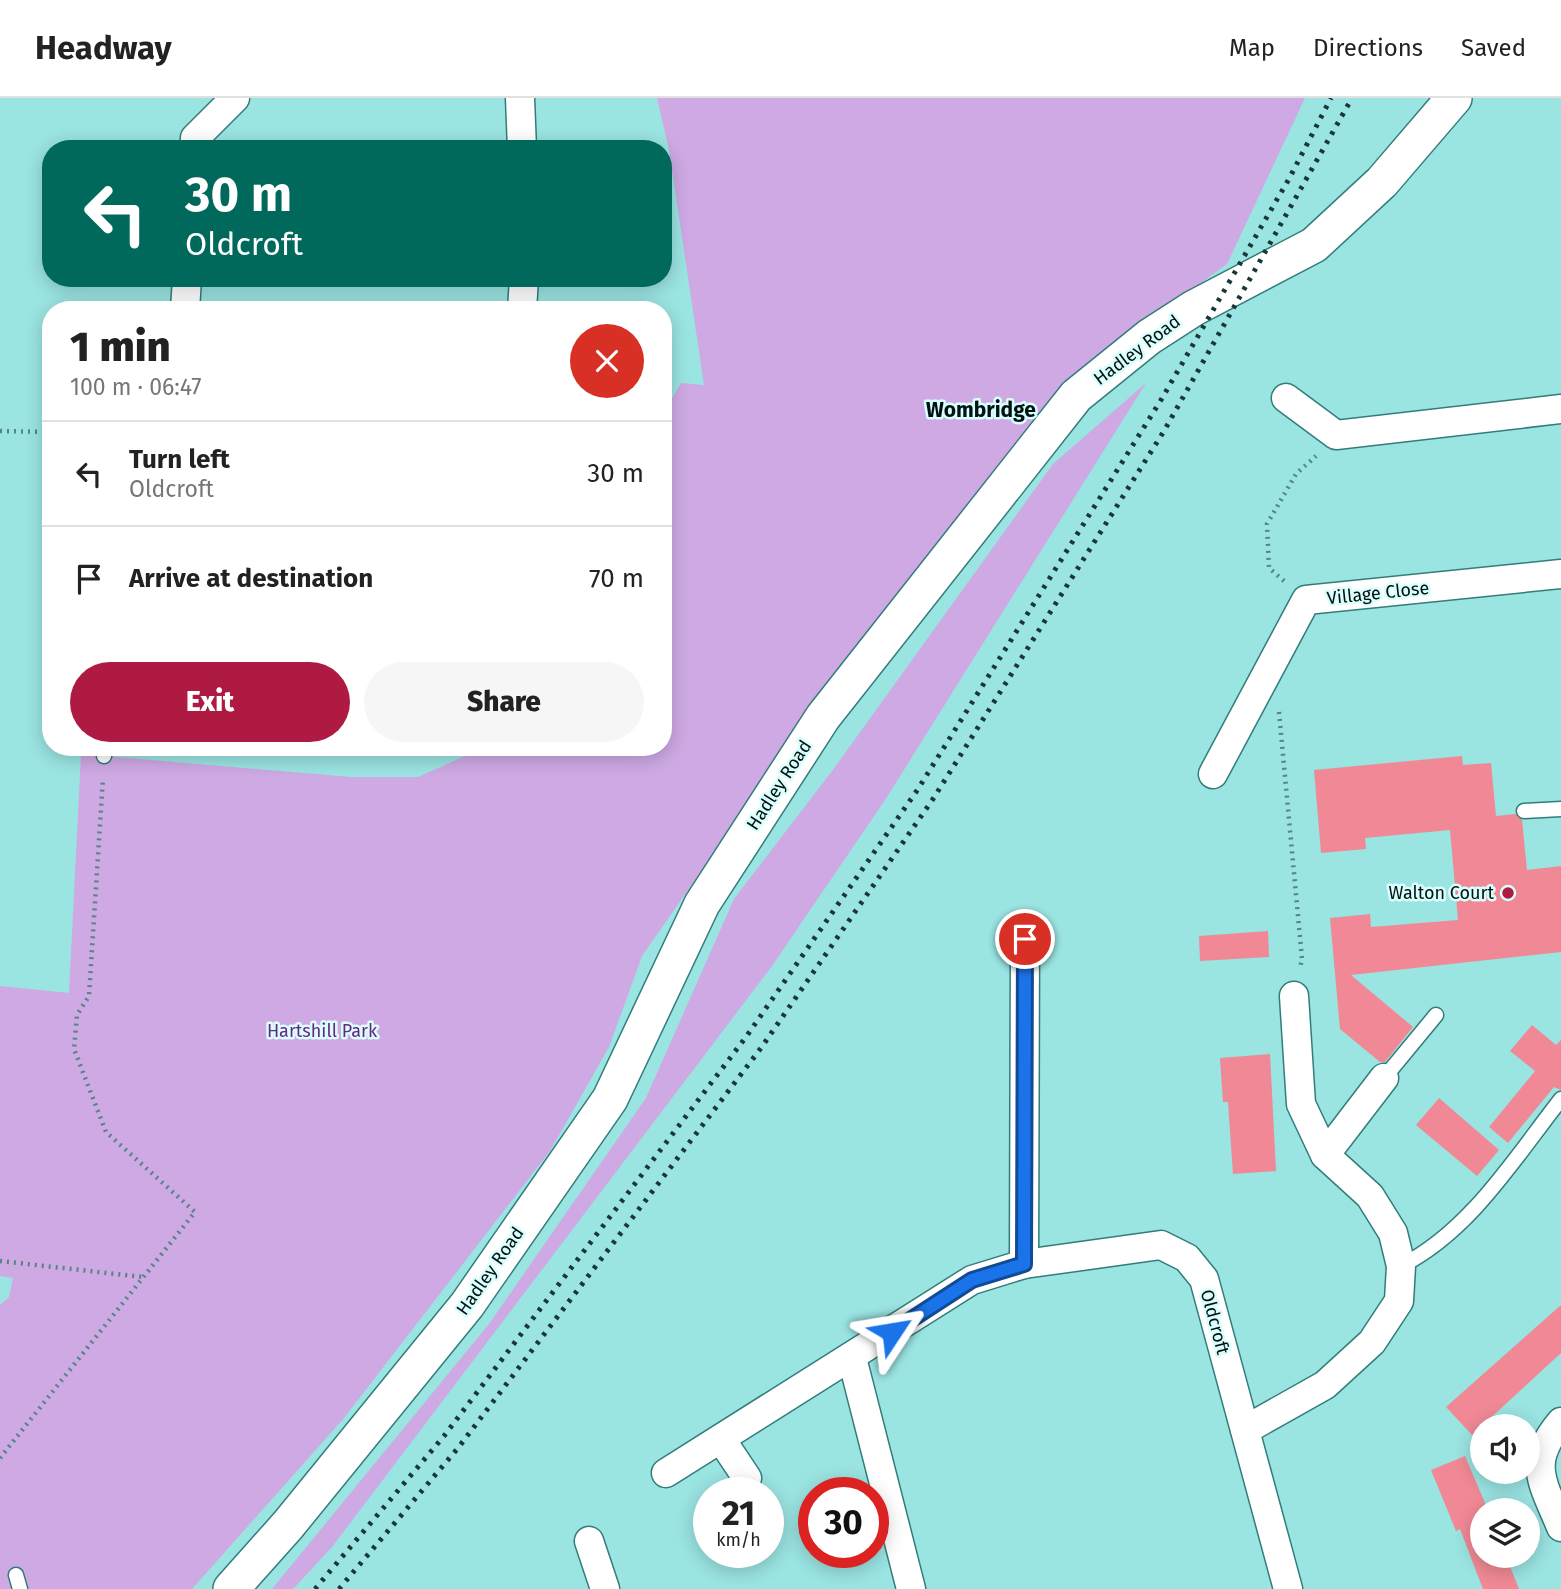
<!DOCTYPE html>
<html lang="en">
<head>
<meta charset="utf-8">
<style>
	body { margin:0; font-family:"Fira Sans",sans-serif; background:#f6f6f6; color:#222; height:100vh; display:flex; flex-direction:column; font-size:26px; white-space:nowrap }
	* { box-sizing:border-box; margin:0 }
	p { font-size:23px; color:#767676 }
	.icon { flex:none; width:38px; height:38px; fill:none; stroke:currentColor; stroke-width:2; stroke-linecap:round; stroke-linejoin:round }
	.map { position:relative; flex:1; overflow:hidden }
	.side { position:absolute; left:42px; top:203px; width:630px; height:455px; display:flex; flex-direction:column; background:#fff; border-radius:28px; box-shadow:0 4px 18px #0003 }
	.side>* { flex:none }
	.banner { position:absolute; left:42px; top:42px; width:630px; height:147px; border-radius:28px; box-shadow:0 4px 18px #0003; background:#00695c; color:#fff; overflow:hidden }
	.buttons { position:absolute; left:1470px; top:1316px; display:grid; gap:14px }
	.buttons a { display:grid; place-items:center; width:70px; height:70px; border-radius:50%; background:#fff; box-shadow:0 4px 18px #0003; font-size:35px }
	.speed { position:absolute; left:693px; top:1379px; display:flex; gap:14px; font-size:35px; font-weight:700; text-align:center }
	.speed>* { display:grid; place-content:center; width:91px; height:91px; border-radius:50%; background:#fff; box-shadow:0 4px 18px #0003; line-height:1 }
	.speed small { font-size:18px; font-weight:400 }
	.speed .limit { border:10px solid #d22; background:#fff; color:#111 }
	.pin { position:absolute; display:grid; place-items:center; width:60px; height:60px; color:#fff; margin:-30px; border:4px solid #fff; border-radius:50%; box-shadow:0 2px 7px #0007 }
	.me { position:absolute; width:77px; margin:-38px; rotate:57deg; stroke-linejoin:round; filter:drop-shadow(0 0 5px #0008) }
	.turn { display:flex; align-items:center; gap:24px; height:147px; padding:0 28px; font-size:32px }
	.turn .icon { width:91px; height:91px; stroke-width:2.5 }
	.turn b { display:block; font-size:49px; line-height:60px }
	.round { display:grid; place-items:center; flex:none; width:74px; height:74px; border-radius:37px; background:#f6f6f6 }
	.summary { display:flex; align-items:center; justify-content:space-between; height:119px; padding:0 28px }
	h1 { font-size:42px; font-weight:800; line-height:52px }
	.cta { display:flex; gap:14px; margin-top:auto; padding:14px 28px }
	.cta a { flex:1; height:80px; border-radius:42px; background:#ae1a42; color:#fff; font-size:28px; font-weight:800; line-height:80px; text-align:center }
	.cta a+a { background:#f6f6f6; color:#222 }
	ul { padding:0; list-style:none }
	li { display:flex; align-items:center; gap:21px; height:105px; padding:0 28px; border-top:2px solid #e0e0e0 }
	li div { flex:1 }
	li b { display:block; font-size:26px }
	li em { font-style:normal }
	header { display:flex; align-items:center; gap:42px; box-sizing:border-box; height:98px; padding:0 35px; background:#fff; border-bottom:2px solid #e0e0e0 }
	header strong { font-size:33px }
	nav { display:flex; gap:38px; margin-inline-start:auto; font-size:24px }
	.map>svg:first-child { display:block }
	.green { fill:#cea9e4 }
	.building { fill:#f08995 }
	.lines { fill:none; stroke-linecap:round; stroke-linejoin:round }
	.service-casing { stroke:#327d7b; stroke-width:17 }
	.minor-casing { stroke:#327d7b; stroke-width:31 }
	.tertiary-casing { stroke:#327d7b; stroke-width:38 }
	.path { stroke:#558584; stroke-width:4.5; stroke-dasharray:2 5; stroke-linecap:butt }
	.service { stroke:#fff; stroke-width:14 }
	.minor { stroke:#fff; stroke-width:28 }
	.tertiary { stroke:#fff; stroke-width:35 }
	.rail { stroke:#1a3636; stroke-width:5; stroke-dasharray:3.5 7; stroke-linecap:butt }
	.route-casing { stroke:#114b97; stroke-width:18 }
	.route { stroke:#1a73e8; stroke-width:12 }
	.poi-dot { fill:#ae1a42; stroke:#dafefc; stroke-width:2.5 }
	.labels { text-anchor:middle; stroke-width:5; stroke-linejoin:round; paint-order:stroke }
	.street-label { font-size:18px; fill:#001212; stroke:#dafefc }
	.poi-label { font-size:18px; fill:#001212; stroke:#dafefc; text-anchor:end }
	.park-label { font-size:18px; fill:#672684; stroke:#dafefc }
	.quarter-label { font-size:21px; font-weight:bold; fill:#001212; stroke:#dafefc }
</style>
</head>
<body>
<header>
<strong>Headway</strong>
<nav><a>Map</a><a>Directions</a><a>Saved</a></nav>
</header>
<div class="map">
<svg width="1561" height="1491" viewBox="0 0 1561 1491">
	<rect width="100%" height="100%" fill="#9ae4e2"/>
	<!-- green -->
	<g class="green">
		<path d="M657 0H1305L1227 166 1093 263 863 541 642 858 609 949 550 1053 344 1320 192 1491H0V1207L9 1199 13 1180 0 1178V888L69 895 81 656 351 679H418L485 649H663V315L681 285 704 287 669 52Z"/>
		<path d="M1146 285 887 699 772 868 332 1449 293 1491H272L489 1226 646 1000 734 801 835 669 1053 366Z"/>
	</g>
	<!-- building -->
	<g class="building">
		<path d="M1462 658 1463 667 1491 665 1496 718 1515 716 1522 722 1527 772 1561 768V854L1351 877 1413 929 1385 964H1380L1340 931 1330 820 1370 816 1371 829 1458 822 1450 732 1365 740 1366 751 1321 755 1314 672Z"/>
		<path d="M1268 833 1269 859 1200 863 1199 838Z"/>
		<path d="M1532 927 1556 947 1561 942V992L1554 989 1508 1045 1489 1029 1535 973 1510 953Z"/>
		<path d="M1270 956 1276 1073 1233 1076 1228 1004H1223L1220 960Z"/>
		<path d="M1439 1000 1499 1052 1477 1078 1416 1027Z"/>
		<path d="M1561 1207V1255L1472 1337 1446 1309Z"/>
		<path d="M1465 1358 1488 1412H1482V1458H1506L1519 1491H1483L1460 1431 1456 1433 1431 1372Z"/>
	</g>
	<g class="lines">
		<!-- service casing -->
		<g class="service-casing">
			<g id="service">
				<path d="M104 658 106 649"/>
				<path d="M1524 713 1561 711"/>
				<path d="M1384 980 1436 917"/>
				<path d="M1401 1168C1470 1133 1514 1061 1561 1001"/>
				<path d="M16 1477 20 1491"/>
			</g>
		</g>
		<!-- minor casing -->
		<g class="minor-casing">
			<g id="minor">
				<path d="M520 0 522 51"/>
				<path d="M194 51 195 40 235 0"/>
				<path d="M185 212 187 180"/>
				<path d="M522 212 524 180"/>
				<path d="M1286 300 1336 337 1561 311"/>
				<path d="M1213 676 1306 502 1561 476"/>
				<path d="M1325 1057 1384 980"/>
				<path d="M1024 1166 1025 840"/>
				<path d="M852 1260 911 1491"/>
				<path d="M1561 1324C1526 1365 1543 1385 1561 1429"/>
				<path d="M1245 1332 1325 1287 1372 1244 1399 1203 1401 1168 1393 1135 1370 1098 1325 1057 1301 1006 1294 898"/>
				<path d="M721 1341 747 1380"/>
				<path d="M666 1375 972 1182 1024 1166 1161 1147 1187 1160 1204 1181 1288 1491"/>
				<path d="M589 1443 605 1491"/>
			</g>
		</g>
		<!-- tertiary casing -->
		<g class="tertiary-casing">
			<path id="tertiary" d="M231 1491 288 1427 467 1207 610 1001 702 806 823 619 1076 298 1149 239 1194 210 1314 147 1382 84 1454 0"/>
		</g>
		<!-- path -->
		<g class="path">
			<path d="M0 333 51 334"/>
			<path d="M1284 483 1269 470 1267 426 1296 376 1316 358"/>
			<path d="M1279 614 1302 861 1300 870"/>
			<path d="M0 1163 143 1179"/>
			<path d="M0 1360 195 1114 106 1034 74 951 77 917 89 898 103 680"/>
		</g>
		<!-- service -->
		<use href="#service" class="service"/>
		<!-- minor -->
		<use href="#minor" class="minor"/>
		<!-- tertiary -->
		<use href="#tertiary" class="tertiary"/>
		<!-- rail -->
		<g class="rail">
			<path d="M315 1491 444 1338 746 939 918 691 1161 302 1290 79 1331 0"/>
			<path d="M339 1491 458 1350 761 950 933 701 1164 333 1352 0"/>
		</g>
	</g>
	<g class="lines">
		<!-- route casing -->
		<g class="route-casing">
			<path id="route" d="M892 1234 972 1182 1024 1166 1025 841"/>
		</g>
		<!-- route -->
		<use href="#route" class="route"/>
	</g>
	<!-- markers -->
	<circle class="poi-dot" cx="1508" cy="795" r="7"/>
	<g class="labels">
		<!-- street labels -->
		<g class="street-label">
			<text transform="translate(1137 252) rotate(-37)" y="6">Hadley Road</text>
			<text transform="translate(1378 495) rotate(-6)" y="6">Village Close</text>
			<text transform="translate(779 687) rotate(-57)" y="6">Hadley Road</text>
			<text transform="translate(490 1173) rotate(-55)" y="6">Hadley Road</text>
			<text transform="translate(1215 1224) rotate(75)" y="6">Oldcroft</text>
		</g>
		<!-- poi labels -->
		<g class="poi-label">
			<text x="1494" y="801">Walton Court</text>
		</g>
		<!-- park labels -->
		<g class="park-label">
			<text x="322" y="939">Hartshill Park</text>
		</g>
		<!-- quarter labels -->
		<g class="quarter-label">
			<text x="981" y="319">Wombridge</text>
		</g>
	</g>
</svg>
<div class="buttons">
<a><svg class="icon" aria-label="sound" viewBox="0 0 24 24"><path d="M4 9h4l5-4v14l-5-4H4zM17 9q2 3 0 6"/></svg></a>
<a><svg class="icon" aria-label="layers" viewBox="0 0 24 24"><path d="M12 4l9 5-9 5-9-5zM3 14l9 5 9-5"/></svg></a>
</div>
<div class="speed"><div>21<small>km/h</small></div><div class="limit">30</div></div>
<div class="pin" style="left:1025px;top:841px;background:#d93025"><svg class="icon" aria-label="arrive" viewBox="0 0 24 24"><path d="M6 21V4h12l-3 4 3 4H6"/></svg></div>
<svg class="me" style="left:892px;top:1234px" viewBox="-20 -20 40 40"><path d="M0-17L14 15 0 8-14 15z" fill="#1a73e8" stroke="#fff" stroke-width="4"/></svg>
<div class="banner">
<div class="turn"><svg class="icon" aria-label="left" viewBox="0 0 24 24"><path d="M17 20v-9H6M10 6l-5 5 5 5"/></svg><div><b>30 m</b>Oldcroft</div></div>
</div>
<section class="side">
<div class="summary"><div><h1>1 min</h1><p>100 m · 06:47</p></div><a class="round" style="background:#d93025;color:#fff"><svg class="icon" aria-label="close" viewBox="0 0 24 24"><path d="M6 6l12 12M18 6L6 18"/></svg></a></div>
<ul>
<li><svg class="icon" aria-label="left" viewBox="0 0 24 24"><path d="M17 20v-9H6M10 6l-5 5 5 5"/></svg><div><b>Turn left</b><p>Oldcroft</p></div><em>30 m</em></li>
<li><svg class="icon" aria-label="arrive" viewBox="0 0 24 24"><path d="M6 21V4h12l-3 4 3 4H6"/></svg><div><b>Arrive at destination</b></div><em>70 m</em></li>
</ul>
<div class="cta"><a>Exit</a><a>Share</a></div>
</section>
</div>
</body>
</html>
